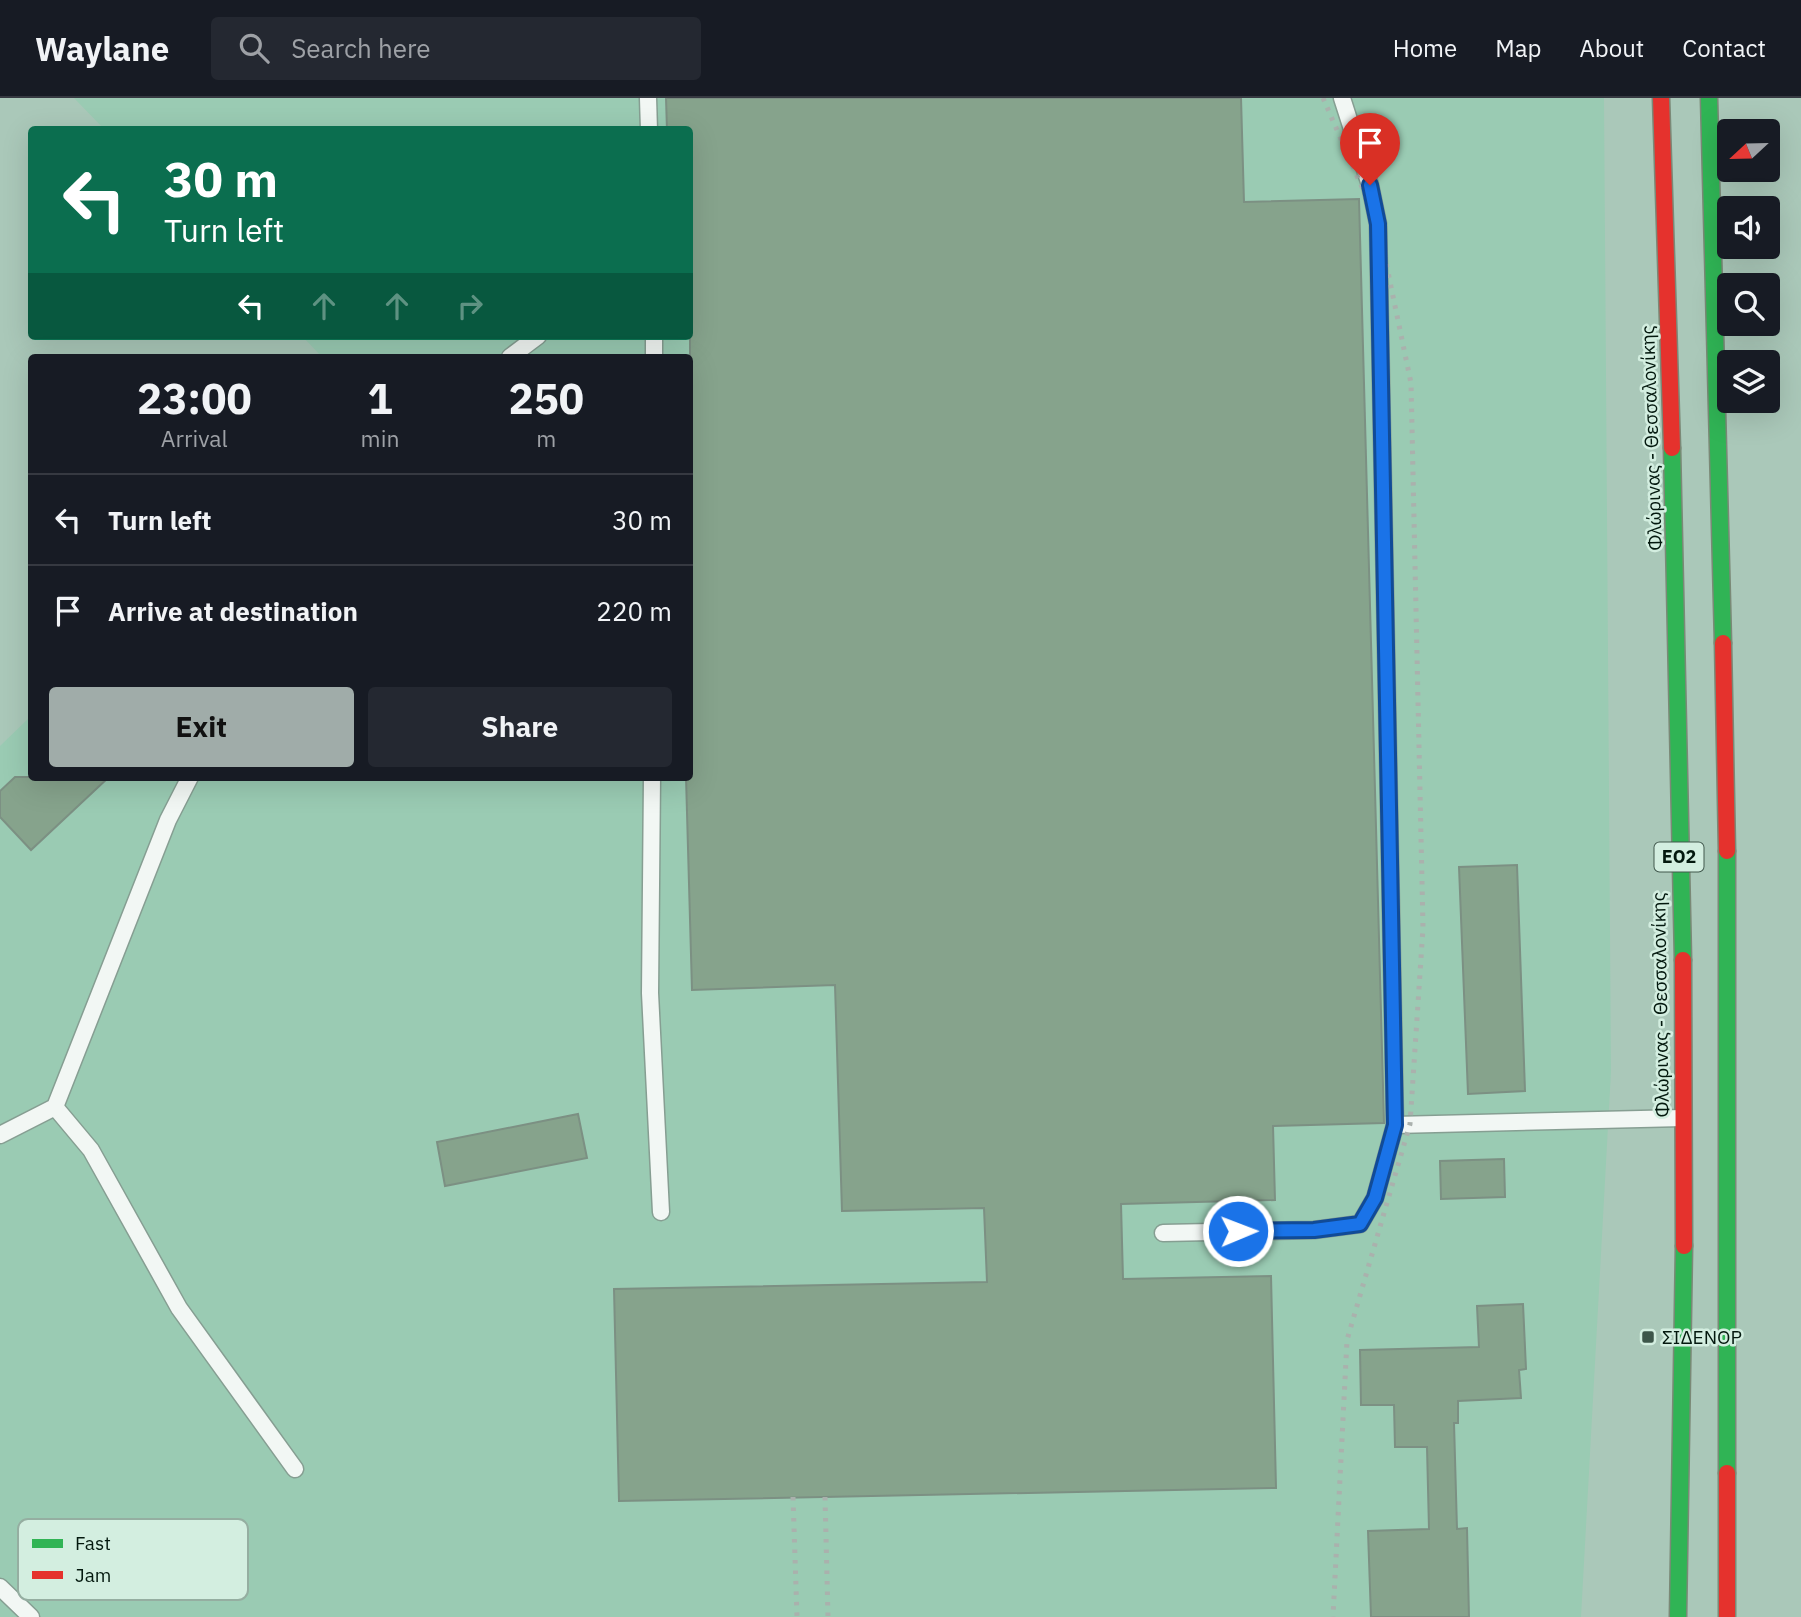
<!DOCTYPE html>
<html lang="en">
<head>
<meta charset="utf-8">
<style>
	body { margin:0; font-family:"IBM Plex Sans",sans-serif; background:#242831; color:#f1f3f6; height:100vh; display:flex; flex-direction:column; font-size:26px; white-space:nowrap }
	* { box-sizing:border-box; margin:0 }
	p { font-size:23px; color:#9ea1a6 }
	.icon { flex:none; width:38px; height:38px; fill:none; stroke:currentColor; stroke-width:2; stroke-linecap:round; stroke-linejoin:round }
	.map { position:relative; flex:1; overflow:hidden }
	.drawer { position:absolute; left:28px; top:256px; width:665px; height:427px; display:flex; flex-direction:column; background:#171b24; border-radius:7px; box-shadow:0 7px 28px #0002 }
	.drawer>* { flex:none }
	.hud { position:absolute; left:28px; top:28px; width:665px; height:214px; border-radius:7px; box-shadow:0 7px 28px #0002; background:#0b6e4f; color:#fff; overflow:hidden }
	.needle { width:46px; rotate:248deg }
	.controls { position:absolute; left:1717px; top:21px; display:grid; gap:14px }
	.controls a { display:grid; place-items:center; width:63px; height:63px; border-radius:7px; background:#171b24; box-shadow:0 7px 28px #0002; font-size:35px }
	.pin { position:absolute; display:grid; place-items:center; width:60px; height:60px; color:#fff; margin:-72px -30px; border-radius:50% 50% 50% 0; rotate:-45deg; box-shadow:0 0 7px #0007 }
	.pin .icon { rotate:45deg }
	.me { position:absolute; width:77px; margin:-38px; rotate:89deg; stroke-linejoin:round; filter:drop-shadow(0 0 5px #0008) }
	.turn { display:flex; align-items:center; gap:24px; height:147px; padding:0 21px; font-size:32px }
	.turn .icon { width:91px; height:91px; stroke-width:2.5 }
	.turn b { display:block; font-size:49px; line-height:60px }
	.lanes { display:flex; align-items:center; height:66px; padding:0 21px; background:#0003; justify-content:center; gap:35px; direction:ltr }
	.lanes .off { opacity:.35 }
	.eta { display:flex; justify-content:space-evenly; align-items:center; height:119px; text-align:center }
	.eta b { font-size:42px; font-weight:700; line-height:49px }
	.action { display:flex; gap:14px; margin-top:auto; padding:14px 21px }
	.action a { flex:1; height:80px; border-radius:7px; background:#a0aca9; color:#111; font-size:28px; font-weight:700; line-height:80px; text-align:center }
	.action a+a { background:#242831; color:#f1f3f6 }
	ul { padding:0; list-style:none }
	li { display:flex; align-items:center; gap:21px; height:91px; padding:0 21px; border-top:2px solid #363941 }
	li div { flex:1 }
	li b { display:block; font-size:26px }
	li em { font-style:normal }
	header { display:flex; align-items:center; gap:42px; box-sizing:border-box; height:98px; padding:0 35px; background:#171b24; border-bottom:2px solid #363941 }
	header strong { font-size:33px }
	nav { display:flex; gap:38px; margin-inline-start:auto; font-size:24px }
	.search { width:490px; height:63px; background:#242831; display:flex; align-items:center; gap:18px; box-sizing:border-box; padding:0 24px; border-radius:7px; color:#9ea1a6; font-size:26px }
	.map>svg:first-child { display:block }
	.built { fill:#9acbb3 }
	.building { fill:#86a38c; stroke:#7c9083; stroke-width:2 }
	.lines { fill:none; stroke-linecap:round; stroke-linejoin:round }
	.lane-casing { stroke:#869e92; stroke-width:19 }
	.fast-casing { stroke:#7b8977; stroke-width:19 }
	.jam-casing { stroke:#7b8977; stroke-width:19 }
	.lane { stroke:#f2f7f4; stroke-width:16 }
	.fast { stroke:#30b455; stroke-width:16 }
	.jam { stroke:#e5322d; stroke-width:16 }
	.rail { stroke:#aab1ad; stroke-width:5; stroke-dasharray:3.5 7; stroke-linecap:butt }
	.route-casing { stroke:#114b97; stroke-width:18 }
	.route { stroke:#1a73e8; stroke-width:12 }
	.poi-dot { fill:#3d564a; stroke:#d3eee0; stroke-width:2.5 }
	.labels { text-anchor:middle; stroke-width:5; stroke-linejoin:round; paint-order:stroke }
	.shield { fill:#d3eee0; stroke:#41584d; stroke-width:2 }
	.shield-label { font-size:18px; font-weight:bold; fill:#03180e }
	.street-label { font-size:19px; fill:#03180e; stroke:#d3eee0 }
	.poi-label { font-size:19px; fill:#03180e; stroke:#d3eee0; text-anchor:start }
	.key { fill:#d3eee0; stroke:#95aea1; stroke-width:2 }
	.key-label { font-size:19px; fill:#03180e }
</style>
</head>
<body>
<header>
<strong>Waylane</strong>
<div class="search"><svg class="icon" aria-label="search" viewBox="0 0 24 24"><circle cx="10" cy="10" r="6"/><path d="M15 15l6 6"/></svg>Search here</div>
<nav><a>Home</a><a>Map</a><a>About</a><a>Contact</a></nav>
</header>
<div class="map">
<svg width="1801" height="1519" viewBox="0 0 1801 1519">
	<rect width="100%" height="100%" fill="#aac8b9"/>
	<!-- built -->
	<path class="built" d="M74 0H1604L1611 974 1581 1519H0V648L31 618 32 679H690V259H322L302 238H690V32L104 31Z"/>
	<!-- building -->
	<g class="building">
		<path d="M666 0H1241L1244 104 1359 101 1384 1025 1273 1028 1275 1102 1121 1106 1123 1181 1271 1178 1276 1390 619 1403 614 1191 987 1184 984 1110 842 1113 835 887 692 892 686 679H690V32H667Z"/>
		<path d="M15 679H109L31 752 0 719V693Z"/>
		<path d="M1517 767 1525 993 1468 996 1459 769Z"/>
		<path d="M578 1016 587 1060 445 1088 437 1044Z"/>
		<path d="M1504 1061 1505 1099 1441 1101 1440 1063Z"/>
		<path d="M1523 1206 1526 1271 1519 1272 1521 1300 1458 1303V1325H1454L1457 1431 1467 1430 1469 1519H1371L1368 1433 1429 1431 1427 1349H1395L1394 1307H1361L1360 1252 1479 1249 1477 1208Z"/>
	</g>
	<g class="lines">
		<!-- lane casing -->
		<g class="lane-casing">
			<g id="lane">
				<path d="M648 0 649 32"/>
				<path d="M654 238V259"/>
				<path d="M510 259 538 238"/>
				<path d="M652 679 650 895 661 1114"/>
				<path d="M55 1009 91 1052 179 1210 295 1371"/>
				<path d="M1395 1027 1683 1020"/>
				<path d="M0 1037 55 1009 168 722 190 679"/>
				<path d="M1163 1135 1314 1132 1360 1126 1375 1100 1395 1027 1378 126 1370 87 1342 0"/>
				<path d="M0 1489 31 1519"/>
			</g>
		</g>
		<!-- fast casing -->
		<g class="fast-casing">
			<g id="fast">
				<path d="M1709 0 1723 545"/>
				<path d="M1672 350 1683 862"/>
				<path d="M1727 753V1375"/>
				<path d="M1678 1519 1684 1148"/>
			</g>
		</g>
		<!-- jam casing -->
		<g class="jam-casing">
			<g id="jam">
				<path d="M1661 0 1672 350"/>
				<path d="M1723 545 1727 753"/>
				<path d="M1683 862 1684 1148"/>
				<path d="M1727 1375V1519"/>
			</g>
		</g>
		<!-- lane -->
		<use href="#lane" class="lane"/>
		<!-- fast -->
		<use href="#fast" class="fast"/>
		<!-- jam -->
		<use href="#jam" class="jam"/>
		<!-- rail -->
		<g class="rail">
			<path d="M1323 0 1378 126 1411 285 1423 830 1410 1026 1347 1242 1333 1519"/>
			<path d="M793 1399 797 1519"/>
			<path d="M825 1399 828 1519"/>
		</g>
	</g>
	<g class="lines">
		<!-- route casing -->
		<g class="route-casing">
			<path id="route" d="M1238 1133 1314 1132 1360 1126 1375 1100 1395 1027 1378 126 1370 87"/>
		</g>
		<!-- route -->
		<use href="#route" class="route"/>
	</g>
	<!-- markers -->
	<rect class="poi-dot" x="1641" y="1232" width="14" height="14" rx="3.5"/>
	<g class="labels">
		<!-- shield labels -->
		<rect class="shield" x="1654.5" y="744.5" width="49" height="29" rx="5"/>
		<g class="shield-label">
			<text x="1679" y="765">ΕΟ2</text>
		</g>
		<!-- street labels -->
		<g class="street-label">
			<text transform="translate(1651 340) rotate(-92)" y="7">Φλώρινας - Θεσσαλονίκης</text>
			<text transform="translate(1660 907) rotate(-91)" y="7">Φλώρινας - Θεσσαλονίκης</text>
		</g>
		<!-- poi labels -->
		<g class="poi-label">
			<text x="1662" y="1246">ΣΙΔΕΝΟΡ</text>
		</g>
	</g>
	<!-- legend -->
	<rect x="18" y="1421" width="230" height="81" rx="10" class="key"/>
	<rect x="32" y="1441" width="31" height="9" fill="#30b455"/>
	<rect x="32" y="1473" width="31" height="8" fill="#e5322d"/>
	<g class="key-label">
		<text x="75" y="1452">Fast</text>
		<text x="75" y="1484">Jam</text>
	</g>
</svg>
<div class="controls">
<a><svg class="needle" viewBox="-14 -14 28 28"><path d="M0-13l5 13h-10z" fill="#e53935"/><path d="M0 13l5-13h-10z" fill="#9ea1a6"/></svg></a>
<a><svg class="icon" aria-label="sound" viewBox="0 0 24 24"><path d="M4 9h4l5-4v14l-5-4H4zM17 9q2 3 0 6"/></svg></a>
<a><svg class="icon" aria-label="search" viewBox="0 0 24 24"><circle cx="10" cy="10" r="6"/><path d="M15 15l6 6"/></svg></a>
<a><svg class="icon" aria-label="layers" viewBox="0 0 24 24"><path d="M12 4l9 5-9 5-9-5zM3 14l9 5 9-5"/></svg></a>
</div>
<div class="pin" style="left:1370px;top:87px;background:#d93025"><svg class="icon" aria-label="arrive" viewBox="0 0 24 24"><path d="M6 21V4h12l-3 4 3 4H6"/></svg></div>
<svg class="me" style="left:1238px;top:1133px" viewBox="-20 -20 40 40"><circle r="17" fill="#1a73e8" stroke="#fff" stroke-width="3"/><path d="M0-11L8 9 0 5-8 9z" fill="#fff"/></svg>
<div class="hud">
<div class="turn"><svg class="icon" aria-label="left" viewBox="0 0 24 24"><path d="M17 20v-9H6M10 6l-5 5 5 5"/></svg><div><b>30 m</b>Turn left</div></div>
<div class="lanes"><svg class="icon" aria-label="left" viewBox="0 0 24 24"><path d="M17 20v-9H6M10 6l-5 5 5 5"/></svg><svg class="icon off" aria-label="ahead" viewBox="0 0 24 24"><path d="M12 20V5M6 11l6-6 6 6"/></svg><svg class="icon off" aria-label="ahead" viewBox="0 0 24 24"><path d="M12 20V5M6 11l6-6 6 6"/></svg><svg class="icon off" aria-label="right" viewBox="0 0 24 24"><path d="M7 20v-9h11M14 6l5 5-5 5"/></svg></div>
</div>
<section class="drawer">
<div class="eta">
<div><b>23:00</b><p>Arrival</p></div>
<div><b>1</b><p>min</p></div>
<div><b>250</b><p>m</p></div>
</div>
<ul>
<li><svg class="icon" aria-label="left" viewBox="0 0 24 24"><path d="M17 20v-9H6M10 6l-5 5 5 5"/></svg><div><b>Turn left</b></div><em>30 m</em></li>
<li><svg class="icon" aria-label="arrive" viewBox="0 0 24 24"><path d="M6 21V4h12l-3 4 3 4H6"/></svg><div><b>Arrive at destination</b></div><em>220 m</em></li>
</ul>
<div class="action"><a>Exit</a><a>Share</a></div>
</section>
</div>
</body>
</html>
